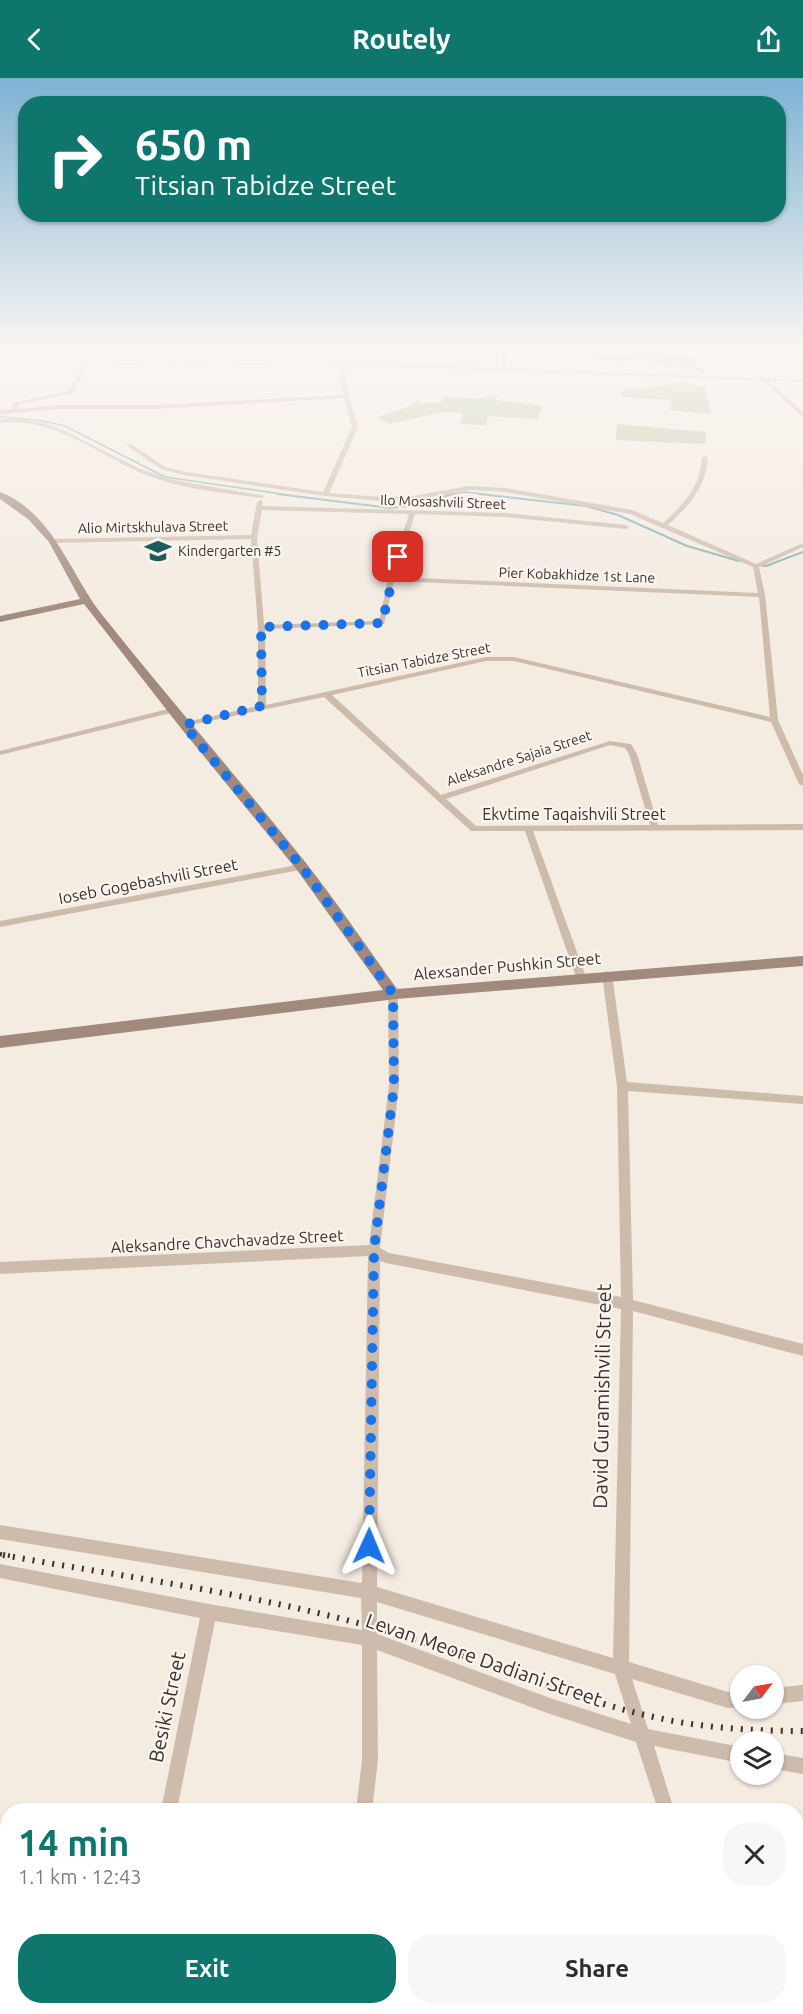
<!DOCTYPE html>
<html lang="en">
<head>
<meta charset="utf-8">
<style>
	body { margin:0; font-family:Ubuntu,sans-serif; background:#f7f7f7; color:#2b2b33; height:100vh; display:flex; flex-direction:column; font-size:22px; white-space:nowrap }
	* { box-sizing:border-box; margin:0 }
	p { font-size:20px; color:#7c7c81 }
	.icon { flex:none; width:33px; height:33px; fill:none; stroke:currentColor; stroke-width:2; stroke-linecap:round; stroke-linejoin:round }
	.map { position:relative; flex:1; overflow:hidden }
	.details { position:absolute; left:0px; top:1725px; width:804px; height:212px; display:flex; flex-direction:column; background:#fff; border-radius:24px 24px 0 0; box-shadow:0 2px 4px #0004 }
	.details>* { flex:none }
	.hud { position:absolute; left:18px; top:18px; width:768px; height:126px; border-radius:24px; box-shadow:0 2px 4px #0004; background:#0f766e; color:#fff; overflow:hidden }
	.needle { width:39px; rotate:58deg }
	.tools { position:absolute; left:730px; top:1587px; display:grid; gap:12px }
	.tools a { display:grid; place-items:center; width:54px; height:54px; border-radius:50%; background:#fff; box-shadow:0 2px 4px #0004; font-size:30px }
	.pin { position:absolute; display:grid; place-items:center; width:51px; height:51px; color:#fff; margin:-26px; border-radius:12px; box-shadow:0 3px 9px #0006 }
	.me { position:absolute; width:66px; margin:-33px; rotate:1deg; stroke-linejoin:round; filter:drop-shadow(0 0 4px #0008) }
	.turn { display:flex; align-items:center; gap:21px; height:126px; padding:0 18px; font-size:27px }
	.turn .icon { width:78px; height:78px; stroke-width:2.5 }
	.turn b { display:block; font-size:42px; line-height:51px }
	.round { display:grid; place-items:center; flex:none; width:63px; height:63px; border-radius:24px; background:#f7f7f7 }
	.overview { display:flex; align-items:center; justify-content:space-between; height:102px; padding:0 18px }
	h1 { font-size:36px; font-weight:700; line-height:45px; color:#0f766e }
	.button { display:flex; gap:12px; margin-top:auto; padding:12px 18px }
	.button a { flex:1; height:69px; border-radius:24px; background:#0f766e; color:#fff; font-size:24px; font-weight:700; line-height:69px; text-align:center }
	.button a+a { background:#f7f7f7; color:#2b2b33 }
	header { display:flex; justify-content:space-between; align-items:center; height:78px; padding:0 18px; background:#0f766e; color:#fff; font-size:27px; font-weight:700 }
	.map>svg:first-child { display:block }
	.green { fill:#b8c4a0 }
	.water { fill:#7fb0b2 }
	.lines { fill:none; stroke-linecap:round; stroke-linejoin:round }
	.stream-far1 { stroke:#7fb0b2; stroke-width:1.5 }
	.stream { stroke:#7fb0b2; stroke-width:2 }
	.street { fill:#cdbbac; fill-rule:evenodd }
	.secondary { fill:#a18a7d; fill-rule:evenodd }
	.rail-far1 { stroke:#3b302b; stroke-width:4.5; stroke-dasharray:2 6; stroke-linecap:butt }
	.rail { stroke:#3b302b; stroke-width:6; stroke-dasharray:2 8; stroke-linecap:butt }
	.route { stroke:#1a73e8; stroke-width:10; stroke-dasharray:0 18 }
	.labels { text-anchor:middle; stroke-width:4.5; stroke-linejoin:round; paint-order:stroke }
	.far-street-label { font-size:14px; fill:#3b302b; stroke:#fbf5ee }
	.far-poi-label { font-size:14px; fill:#3b302b; stroke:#fbf5ee; text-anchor:start }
	.street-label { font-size:16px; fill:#3b302b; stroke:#fbf5ee }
	.near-street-label { font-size:20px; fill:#3b302b; stroke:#fbf5ee }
</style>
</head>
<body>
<header><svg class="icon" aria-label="back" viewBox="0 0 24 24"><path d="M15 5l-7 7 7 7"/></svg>Routely<svg class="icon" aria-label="share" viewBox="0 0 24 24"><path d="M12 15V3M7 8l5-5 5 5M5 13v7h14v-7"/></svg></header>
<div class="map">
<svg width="803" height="1936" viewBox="0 0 803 1936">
	<rect width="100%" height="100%" fill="#f4ebe1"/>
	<!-- green -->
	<g class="green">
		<path d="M685 304 705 309 711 336 670 332 672 322 621 319V313Z"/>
		<path d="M497 316 496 322 543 328 537 341 488 338 486 347 460 346 463 335 443 334 389 346 378 339 413 327 417 321 422 326 444 323 442 319 476 321Z"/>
		<path d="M617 346 706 354 705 366 616 362Z"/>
	</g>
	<!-- water -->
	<path class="water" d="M585 274 619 277 654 274 695 280 694 288 704 291 701 295C688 285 669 292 654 285 647 281 645 278 637 278V282L606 284 587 278Z"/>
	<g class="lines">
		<!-- stream-far1 -->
		<g class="stream-far1">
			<path d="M0 339 38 342 65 348 165 399 288 417"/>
			<path d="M447 417 465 414 492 417"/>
		</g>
		<!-- stream -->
		<g class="stream">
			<path d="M278 416 390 430 409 428 453 416"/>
			<path d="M479 416 586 428 618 437 687 468 739 483"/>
			<path d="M758 487 766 488 803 474"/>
		</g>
		<!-- street -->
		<g class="street">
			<path d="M360 273H364L369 285 502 290V273H506V290L803 302V304L769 303 803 334V339L763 303 370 288 368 289 365 288 344 287 349 318 358 349 329 415 381 419 414 418 469 408 505 410 632 432 663 445C684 426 700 409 702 380L705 378 708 380C706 409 689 428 668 447L756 486 803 465V469L759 489 765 517 778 642 803 697V708L799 706 771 644 514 583H486L332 617 441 717 610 663 631 666 637 676 658 747 803 746V752L533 753 586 899 585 901H577L576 899 525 753H471L324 619 181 649V645L258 628V549L251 461 53 465 50 463 53 461 251 457 257 424 260 422 263 424 262 428 506 435 626 447 629 449 626 451 506 439 415 436 395 499 758 515 753 489 630 436 505 414 469 412 414 422 381 423 325 418 184 397 161 391 126 367 131 366 165 389 186 394 323 414 352 349 344 320 156 331H62L0 336V332L12 331 13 325 69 313 83 286 0 283V281L196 287 307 283 364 285ZM307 285 339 287 343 317 156 327H62L18 331V327L73 315 88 286 196 289ZM262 432 409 436 388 501 379 543 264 547 257 459ZM394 503 759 519 770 639 514 579H486L266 627 265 551 384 546ZM610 667 625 670 629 676 650 747 476 748 446 721Z"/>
			<path d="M0 341H21L43 345 63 352 136 389 168 401 265 418 262 420C225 415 185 412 149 398 112 384 80 358 41 348 27 344 14 344 0 345Z"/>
			<path d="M172 630 176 632 175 634 0 677V673Z"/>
			<path d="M302 786 305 787 306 789 305 791 0 849V843Z"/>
			<path d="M607 893 612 897 627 1004 803 1018V1026L628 1013 633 1222 803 1266V1278L633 1233 629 1584 728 1614 741 1613V1629L728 1630 632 1601 648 1651 741 1669V1685L654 1668 674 1732H658L636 1664 550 1636 377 1572 378 1682 372 1732H356L362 1682V1567L215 1543 177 1732H161L200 1540 0 1500V1486L209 1526 362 1552 361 1520 0 1461V1447L362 1505 368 1178 0 1196V1184L369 1167 389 1008 388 916 393 912 398 916 399 1008 380 1170 389 1175 621 1219 617 1008 602 897ZM380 1183 386 1185 621 1231 613 1580 377 1509ZM377 1524 615 1596 631 1646 550 1620 377 1556Z"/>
			<path d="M803 1607V1623L774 1626V1610Z"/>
			<path d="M774 1675 803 1680V1696L774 1691Z"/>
			<path d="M803 1826V1844L796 1847V1829Z"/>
			<path d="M119 1929H137L136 1936H118Z"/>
			<path d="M333 1929H351L350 1936H332Z"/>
			<path d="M548 1929H583L580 1936H546Z"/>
			<path d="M725 1929H744L747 1936H728Z"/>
		</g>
		<!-- secondary -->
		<path class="secondary" d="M0 414C54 435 70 497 103 538 170 622 240 702 306 785 338 826 367 869 397 911L803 878V888L396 921 0 970V958L383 912 297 792 180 649 84 526 0 544V538L80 521 49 464 28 441 0 421Z"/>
		<!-- rail-far1 -->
		<path class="rail-far1" d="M0 1476 11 1478"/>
		<!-- rail -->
		<path class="rail" d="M3 1477C125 1499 249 1515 369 1548 472 1576 580 1628 685 1645 724 1651 764 1653 803 1653"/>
	</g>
	<!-- sky -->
	<linearGradient id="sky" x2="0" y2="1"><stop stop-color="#7eb2d2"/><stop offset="0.5" stop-color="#faf6f2"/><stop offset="1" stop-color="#faf6f2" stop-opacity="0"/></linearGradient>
	<rect width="803" height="544" fill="url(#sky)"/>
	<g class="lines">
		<!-- route -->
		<path class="route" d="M369 1468 374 1172 394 1008 393 916 302 789 184 647 262 628 261 549 382 545 398 479"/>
	</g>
	<!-- icons -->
	<defs>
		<g id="school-bare" transform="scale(2.07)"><path d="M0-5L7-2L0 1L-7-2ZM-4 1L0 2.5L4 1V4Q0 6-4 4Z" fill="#1f5a5e" stroke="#fbf5ee" stroke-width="2.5" paint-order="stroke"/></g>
	</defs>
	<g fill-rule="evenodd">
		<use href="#school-bare" x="158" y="473"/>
	</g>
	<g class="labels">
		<!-- far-street labels -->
		<g class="far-street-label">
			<text transform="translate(443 424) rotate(2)" y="5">Ilo Mosashvili Street</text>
			<text transform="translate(153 449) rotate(-1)" y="5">Alio Mirtskhulava Street</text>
			<text transform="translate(577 497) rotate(2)" y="5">Pier Kobakhidze 1st Lane</text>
			<text transform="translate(424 582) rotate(-11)" y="5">Titsian Tabidze Street</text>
			<text transform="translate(519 680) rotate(-18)" y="5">Aleksandre Sajaia Street</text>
		</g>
		<!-- far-poi labels -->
		<g class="far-poi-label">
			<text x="178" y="478">Kindergarten #5</text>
		</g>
		<!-- street labels -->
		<g class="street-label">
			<text x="574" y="742">Ekvtime Taqaishvili Street</text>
			<text transform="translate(148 803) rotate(-11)" y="6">Ioseb Gogebashvili Street</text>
			<text transform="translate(507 888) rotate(-5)" y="6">Alexsander Pushkin Street</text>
			<text transform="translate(227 1163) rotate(-3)" y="6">Aleksandre Chavchavadze Street</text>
		</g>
		<!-- near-street labels -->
		<g class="near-street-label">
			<text transform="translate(602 1318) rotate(-89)" y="7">David Guramishvili Street</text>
			<text transform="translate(484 1582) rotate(19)" y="7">Levan Meore Dadiani Street</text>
			<text transform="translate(167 1629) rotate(-78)" y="7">Besiki Street</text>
		</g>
	</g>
</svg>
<div class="tools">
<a><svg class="needle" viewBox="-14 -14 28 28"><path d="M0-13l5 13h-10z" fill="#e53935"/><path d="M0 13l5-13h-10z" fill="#7c7c81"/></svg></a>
<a><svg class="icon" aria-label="layers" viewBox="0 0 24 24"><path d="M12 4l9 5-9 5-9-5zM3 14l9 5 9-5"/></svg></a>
</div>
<div class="pin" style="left:398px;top:479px;background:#d93025"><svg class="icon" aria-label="arrive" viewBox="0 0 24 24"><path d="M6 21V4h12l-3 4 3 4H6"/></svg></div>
<svg class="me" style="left:369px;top:1468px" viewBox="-20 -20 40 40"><path d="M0-17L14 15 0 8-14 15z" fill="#1a73e8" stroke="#fff" stroke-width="4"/></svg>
<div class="hud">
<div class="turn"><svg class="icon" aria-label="right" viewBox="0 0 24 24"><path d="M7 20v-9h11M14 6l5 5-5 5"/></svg><div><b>650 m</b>Titsian Tabidze Street</div></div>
</div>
<section class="details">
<div class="overview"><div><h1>14 min</h1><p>1.1 km · 12:43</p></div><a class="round"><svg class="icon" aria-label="close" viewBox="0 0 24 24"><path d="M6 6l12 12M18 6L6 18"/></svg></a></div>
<div class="button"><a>Exit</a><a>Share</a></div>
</section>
</div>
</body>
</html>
